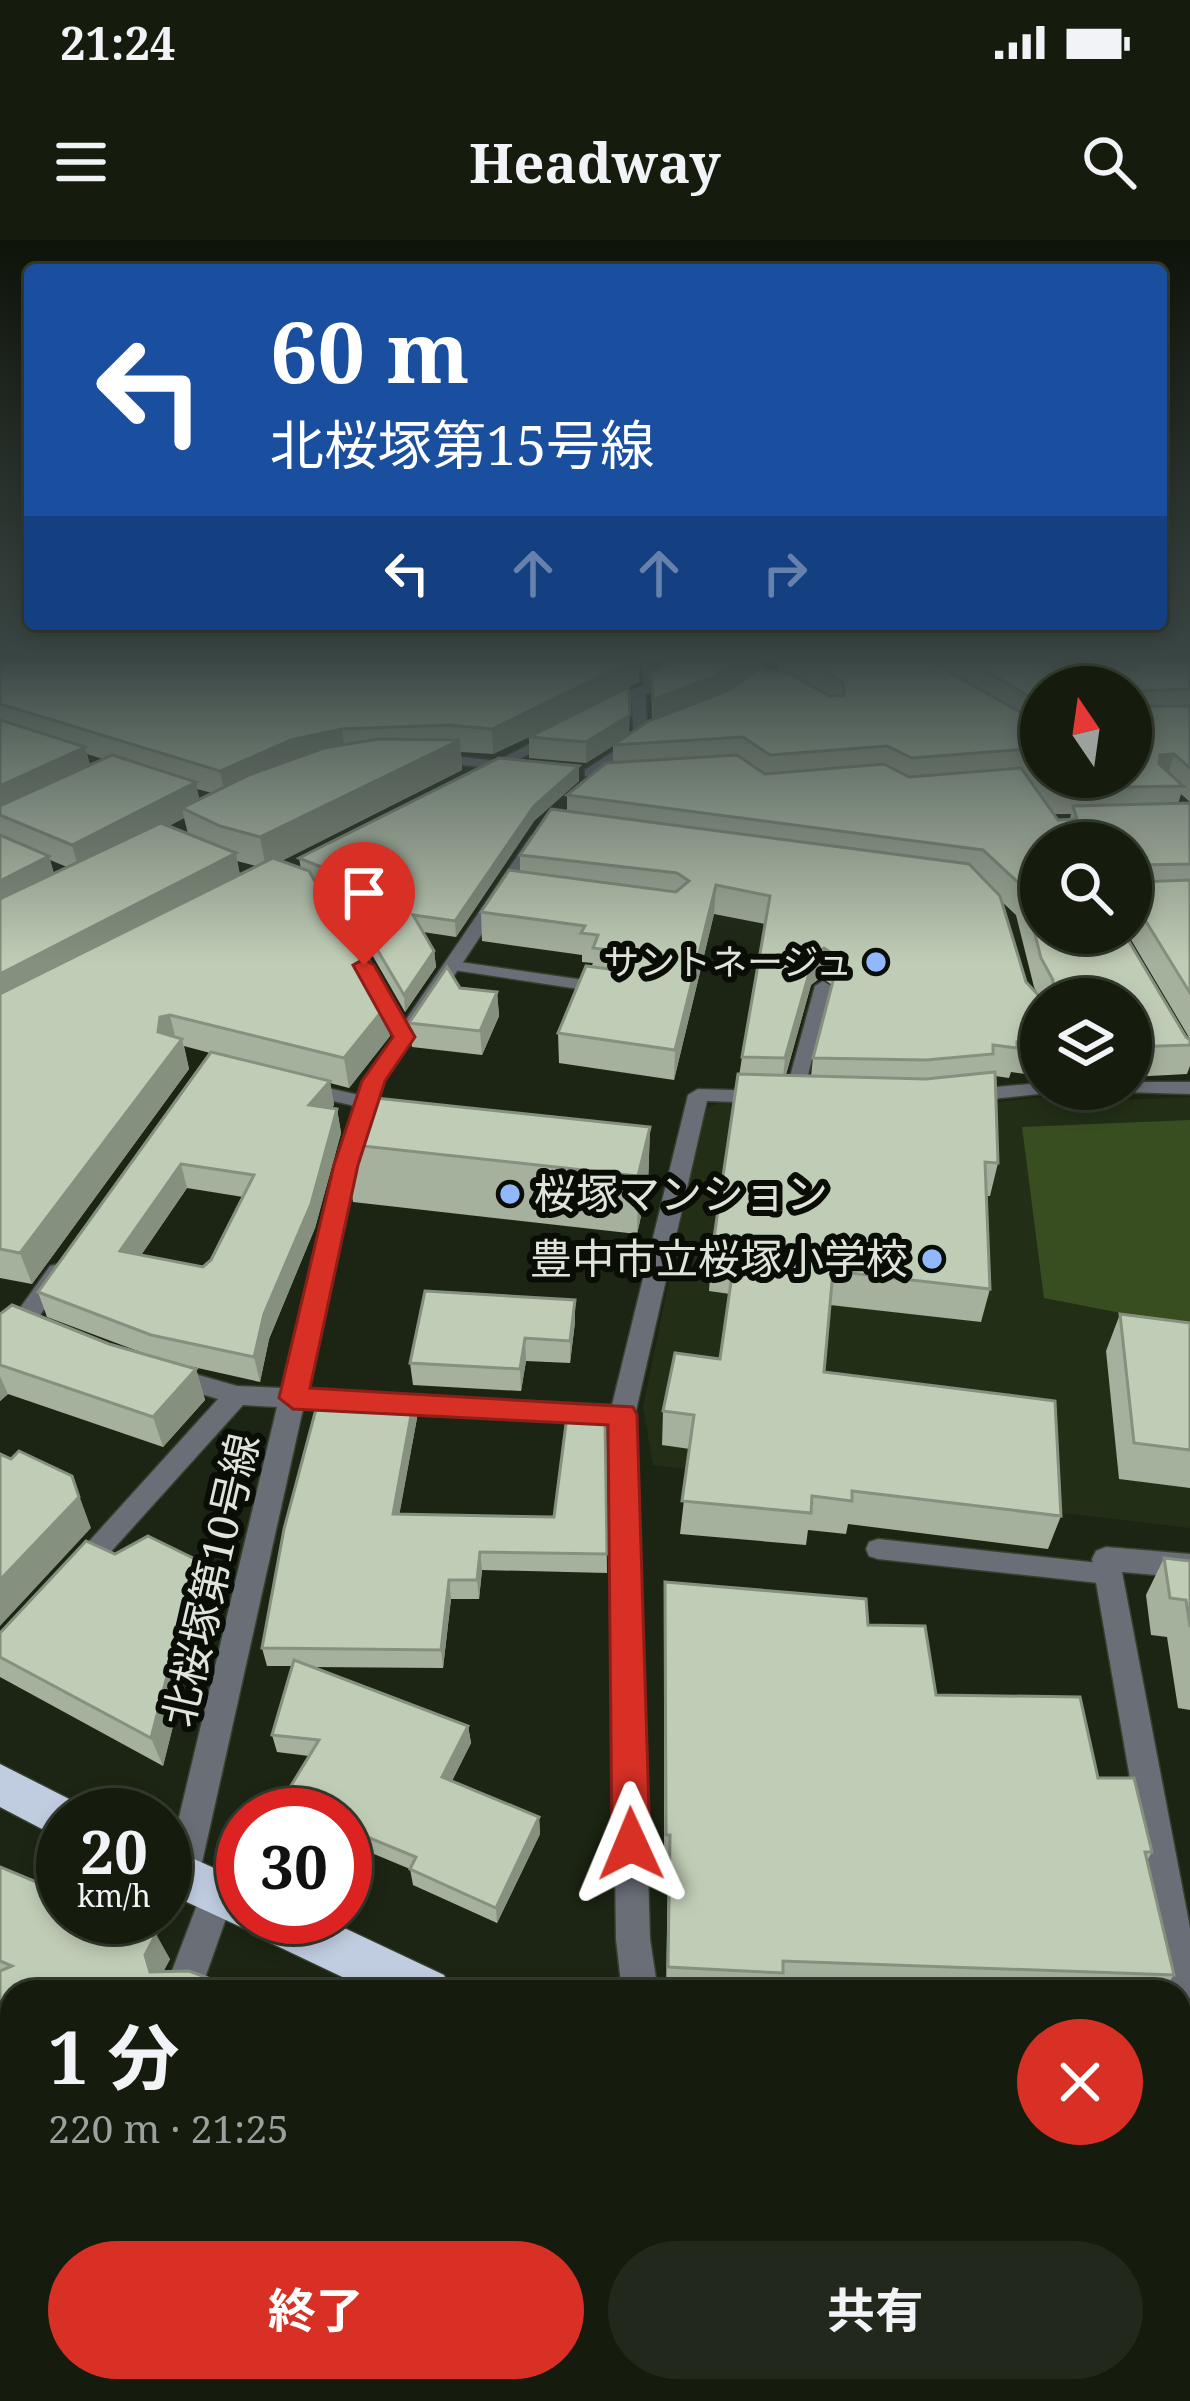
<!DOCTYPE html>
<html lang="ja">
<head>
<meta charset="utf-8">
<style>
	body { margin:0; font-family:"Noto Serif","Noto Sans JP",serif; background:#22291c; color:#f1f3f6; height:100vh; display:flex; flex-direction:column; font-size:45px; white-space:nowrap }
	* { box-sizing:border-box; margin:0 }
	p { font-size:39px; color:#9da19e }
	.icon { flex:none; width:66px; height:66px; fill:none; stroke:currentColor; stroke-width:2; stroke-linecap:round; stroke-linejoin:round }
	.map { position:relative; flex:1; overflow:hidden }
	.details { position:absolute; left:0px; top:1740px; width:1191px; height:423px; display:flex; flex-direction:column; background:#151c0e; border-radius:36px 36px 0 0; box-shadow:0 6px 18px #0003,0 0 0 3px #343a2e }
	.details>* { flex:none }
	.top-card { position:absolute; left:24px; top:24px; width:1143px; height:366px; border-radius:12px; box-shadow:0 6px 18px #0003,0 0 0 3px #343a2e; background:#1a4fa0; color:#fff; overflow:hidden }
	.needle { width:78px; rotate:347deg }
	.fabs { position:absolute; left:1020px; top:426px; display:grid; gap:24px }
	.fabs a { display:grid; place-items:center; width:132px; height:132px; border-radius:50%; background:#151c0e; box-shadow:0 6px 18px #0003,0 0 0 3px #343a2e; font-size:60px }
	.speed { position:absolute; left:36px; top:1548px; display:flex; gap:24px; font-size:60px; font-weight:700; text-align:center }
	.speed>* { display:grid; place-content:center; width:156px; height:156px; border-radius:50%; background:#151c0e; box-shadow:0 6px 18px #0003,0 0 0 3px #343a2e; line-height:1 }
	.speed small { font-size:30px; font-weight:400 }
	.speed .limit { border:18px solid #d22; background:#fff; color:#111 }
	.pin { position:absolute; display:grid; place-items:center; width:102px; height:102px; color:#fff; margin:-123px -51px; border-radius:50% 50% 50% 0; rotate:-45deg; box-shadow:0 0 12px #0007 }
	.pin .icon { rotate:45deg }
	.me { position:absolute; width:132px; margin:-66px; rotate:359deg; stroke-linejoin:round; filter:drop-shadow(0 0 9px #0008) }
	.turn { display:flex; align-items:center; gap:42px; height:252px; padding:0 48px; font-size:54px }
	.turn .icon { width:156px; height:156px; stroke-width:2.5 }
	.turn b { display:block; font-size:84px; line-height:102px }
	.lanes { display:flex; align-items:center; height:114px; padding:0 48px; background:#0003; justify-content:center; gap:60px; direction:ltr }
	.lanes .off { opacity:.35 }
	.round { display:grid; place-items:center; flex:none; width:126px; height:126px; border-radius:63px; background:#22291c }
	.summary { display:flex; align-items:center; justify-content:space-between; height:204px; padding:0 48px }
	h1 { font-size:72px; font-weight:700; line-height:90px }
	.cta { display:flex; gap:24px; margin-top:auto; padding:24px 48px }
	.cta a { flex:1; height:138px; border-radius:72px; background:#d93025; color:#fff; font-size:48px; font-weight:700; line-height:138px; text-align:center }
	.cta a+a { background:#22291c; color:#f1f3f6 }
	.status { display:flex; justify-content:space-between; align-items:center; height:84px; padding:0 60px; background:#151c0e; direction:ltr }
	.status svg { height:33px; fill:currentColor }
	header { display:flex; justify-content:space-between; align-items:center; height:156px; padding:0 48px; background:#151c0e; font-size:54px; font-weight:700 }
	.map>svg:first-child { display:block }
	.built { fill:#222e16 }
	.green { fill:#384e20 }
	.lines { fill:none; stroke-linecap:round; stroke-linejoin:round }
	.service-casing { stroke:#37402f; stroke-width:3 }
	.minor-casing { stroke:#37402f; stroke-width:3 }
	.tertiary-casing { stroke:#37402f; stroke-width:3 }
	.trunk-casing { stroke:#37402f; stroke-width:3 }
	.service { fill:#696e77; fill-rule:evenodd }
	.minor { fill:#696e77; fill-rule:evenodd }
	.tertiary { fill:#696e77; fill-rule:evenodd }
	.trunk { fill:#c0cce0; fill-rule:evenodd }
	.wall { fill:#a5b09d; fill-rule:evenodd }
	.shaded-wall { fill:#86907f }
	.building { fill:#c0cdb6; stroke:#86907f; stroke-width:3; fill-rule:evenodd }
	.route { fill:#d93025; stroke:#8d1f18; stroke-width:3 }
	.poi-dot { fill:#91b8fd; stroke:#090d06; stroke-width:4.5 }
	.labels { text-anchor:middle; stroke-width:12; stroke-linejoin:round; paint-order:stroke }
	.far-poi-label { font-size:36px; fill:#dee4d9; stroke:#090d06; text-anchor:end }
	.poi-label { font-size:42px; fill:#dee4d9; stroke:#090d06; text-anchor:start }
	.street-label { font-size:42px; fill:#dee4d9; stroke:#090d06 }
</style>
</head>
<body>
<div class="status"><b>21:24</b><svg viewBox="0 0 49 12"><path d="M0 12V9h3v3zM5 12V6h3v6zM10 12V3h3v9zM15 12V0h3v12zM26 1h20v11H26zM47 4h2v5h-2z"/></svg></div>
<header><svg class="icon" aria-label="menu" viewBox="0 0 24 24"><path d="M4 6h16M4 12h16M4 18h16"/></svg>Headway<svg class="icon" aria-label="search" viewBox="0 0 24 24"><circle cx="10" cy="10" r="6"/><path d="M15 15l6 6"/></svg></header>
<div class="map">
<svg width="1190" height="2161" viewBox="0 0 1190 2161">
	<rect width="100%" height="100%" fill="#1c2513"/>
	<!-- built -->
	<path class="built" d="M1058 855 1098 861 1190 857V1288L653 1225 643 1167 704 870 720 862 920 871Z"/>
	<!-- green -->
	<path class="green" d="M1190 880V1082L1172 1083 1044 1058 1022 887Z"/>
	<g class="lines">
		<!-- service casing -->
		<g class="service-casing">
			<g id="service">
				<path d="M453 721 605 743 613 748 605 753 447 729 445 726Z"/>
				<path d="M823 741 831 746 802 858 799 862H787L784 858 815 746Z"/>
				<path d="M878 1299 1108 1324 1117 1327 1120 1334 1117 1341 1108 1344 878 1319 869 1316 866 1309 869 1302Z"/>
			</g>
		</g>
		<!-- minor casing -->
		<g class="minor-casing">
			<g id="minor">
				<path d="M642 421H655L656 450 644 447Z"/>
				<path d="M638 448 645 452 648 500 595 536H585V530L634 498 631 452Z"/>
				<path d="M431 514 516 523 523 527 516 531 426 521V515Z"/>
				<path d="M531 596 545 599 384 841 357 925 307 1150 355 1155 359 1162 355 1169H303L199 1636 194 1648 182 1652 170 1648 165 1636 277 1167 243 1165 89 1336 79 1340 69 1336 65 1328 218 1159 165 1143 162 1137 165 1131 174 1128 237 1146 282 1148 335 925 355 866 298 853 295 849 305 843 359 855 364 841 395 796 316 656 283 641 291 636 329 649 405 781Z"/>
				<path d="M1131 842H1190V854L1124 852 1122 849H1131Z"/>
				<path d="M1041 843V849H1051L1048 853 964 862 954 856 964 850Z"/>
				<path d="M698 849 767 851 777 857 767 863 707 861 635 1175 650 1699 658 1752H622L616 1699 609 1184 386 1174 377 1171 373 1164 377 1157 386 1154 612 1165 688 855Z"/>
				<path d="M58 1024 70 1032 38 1078 52 1088 49 1094C36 1098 18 1093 11 1081L15 1075 50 1026Z"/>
				<path d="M1106 1307 1190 1314V1338L1122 1332 1190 1688V1818L1179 1817V1752H1167L1092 1319 1096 1311Z"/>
				<path d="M218 1636 230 1641 235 1653 200 1752H164L206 1641Z"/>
				<path d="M23 2151H65L61 2161H19Z"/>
			</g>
		</g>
		<!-- tertiary casing -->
		<g class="tertiary-casing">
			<g id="tertiary">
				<path d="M714 421H734L643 455 609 473 597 470 633 449Z"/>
				<path d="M557 490 564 494 562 497 486 536 474 533Z"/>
			</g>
		</g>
		<!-- trunk casing -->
		<g class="trunk-casing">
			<g id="trunk">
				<path d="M0 1524 79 1564 83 1575H63V1600L0 1567Z"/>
				<path d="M165 1606 243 1641V1677H321L444 1735 451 1752H374L252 1694 249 1686 243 1688 165 1652Z"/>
				<path d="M1179 2074 1190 2078V2136L1179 2132Z"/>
			</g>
		</g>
		<!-- service -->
		<use href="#service" class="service"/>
		<!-- minor -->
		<use href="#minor" class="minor"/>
		<!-- tertiary -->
		<use href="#tertiary" class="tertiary"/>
		<!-- trunk -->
		<use href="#trunk" class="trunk"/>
	</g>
	<!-- wall -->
	<g class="wall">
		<path d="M0 421 639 442 629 447V494L652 480 651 432 659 429V421H769L729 450 777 431 778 421H1190V562L1181 554 1178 564 1190 563V799L1127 693H1131V603H1041L1190 800V826L1187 834 1131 837V759H1041V836L1011 832 1009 838 995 836 998 923 990 956H987L990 1049 981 1082 830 1065 824 1132 1061 1276 1048 1309 848 1284 846 1294 808 1290 806 1305 680 1294 690 1209 662 1205 663 1171 720 1119 730 1054 709 1051 711 1018 742 817 765 684 714 674 674 840 559 823 558 793 593 723 582 722V715L482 701 481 672 520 631V615L567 571V555L613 522V506L586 523 529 518V497L493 514 461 512 462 530 281 621 301 629 299 618 579 541 534 581 456 697 423 692 434 711 436 727 405 772 333 647 313 638 390 796 349 848 330 843 334 865 331 869H337L341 893 315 988 269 1099 260 1142 171 1122 196 1129 205 1160 163 1207 8 1154 0 1161V1074L151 1116 47 1077 38 1052 210 813 184 806 189 829 32 1044 0 1038ZM1041 447 1131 537H1041ZM87 514 103 519 90 525ZM1029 539 1054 574H1071L1070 579 1058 580ZM197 549 212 553 199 559ZM184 578 188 594 169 586ZM50 620 67 627 54 634ZM237 621 256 626 240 635ZM1001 661 1016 675 1034 747 1038 755 1026 742ZM821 737 832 745 813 818 811 836 786 835 811 745ZM187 948 243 957 211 1020 203 1027 141 1015Z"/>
		<path d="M460 748 497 752 499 776 482 815 412 807 409 783Z"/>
		<path d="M650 887 648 945 637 994 353 962 344 904Z"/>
		<path d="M575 1060V1082L570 1123 526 1121 521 1151 413 1145 410 1123Z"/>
		<path d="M1120 1074 1190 1083V1248L1119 1239 1106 1111Z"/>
		<path d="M414 1159 417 1178 399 1275 554 1277 605 1178 607 1333 482 1330 479 1359H451L443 1428 312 1427 468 1486 471 1503 452 1541 539 1577 540 1594 497 1683 413 1645 410 1629 345 1602V1575L309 1516 277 1512 272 1495 292 1426H267L262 1408Z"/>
		<path d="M1164 1318 1190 1321V1470L1178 1468 1167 1397 1151 1395 1146 1355Z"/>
		<path d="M665 1342 868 1385 936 1455 1098 1538 1152 1612 1147 1621 1174 1735 1162 1752H937L780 1746 779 1752H666L668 1622H664V1372Z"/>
		<path d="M207 1350 163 1526 0 1437V1393Z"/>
		<path d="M0 1627 63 1677 170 1719 163 1732 12 1752V1909L0 1907Z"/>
		<path d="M1179 1836 1190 1841V1990L1179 1984Z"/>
		<path d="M851 2151H894L913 2161H845Z"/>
		<path d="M1011 2151H1090L1116 2161H1010Z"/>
	</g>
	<!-- shaded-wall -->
	<g class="shaded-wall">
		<path d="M632 421H640L639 442 493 514 492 489Z"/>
		<path d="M736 421H769L714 461 652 486 653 460Z"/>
		<path d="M630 475 629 496 586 523V502Z"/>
		<path d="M342 489 345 515 225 557 220 531 291 500Z"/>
		<path d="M460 500 462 530 266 629 260 597Z"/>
		<path d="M85 507 92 533 0 575V546Z"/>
		<path d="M1174 514 1166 541 1153 542 1160 515Z"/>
		<path d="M579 526V541L534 581 456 697 455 681 534 566Z"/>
		<path d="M196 542 201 569 182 568 184 578 80 633 72 605Z"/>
		<path d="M236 613 241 641 0 769V734Z"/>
		<path d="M49 616 57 644 0 674V641Z"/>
		<path d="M716 645 714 674 674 840 675 810Z"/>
		<path d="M824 708 821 737 811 745 782 848 785 818 814 716Z"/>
		<path d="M434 711 436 727 405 772 404 755Z"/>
		<path d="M497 752 499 776 482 815 480 791Z"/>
		<path d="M386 766 390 796 349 848 344 818Z"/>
		<path d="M170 775 177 805 182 799 189 829 32 1044 20 1013 158 792 160 777Z"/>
		<path d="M330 841 334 865 313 889 309 865Z"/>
		<path d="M337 869 341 893 315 988 269 1099 260 1142 254 1117 264 1074Z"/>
		<path d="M650 887 648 945 637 994 638 936Z"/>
		<path d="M181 924 187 948 127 1036 120 1011Z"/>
		<path d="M575 1060V1082L570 1123V1101Z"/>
		<path d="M525 1098 526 1121 521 1151 520 1129Z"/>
		<path d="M196 1129 205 1160 163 1207 153 1177Z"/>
		<path d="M0 1136 8 1154 0 1161Z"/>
		<path d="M414 1159 417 1178 396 1293 393 1274Z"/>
		<path d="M72 1236 91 1288 0 1386V1340Z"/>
		<path d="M480 1312 482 1330 479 1359 477 1340Z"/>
		<path d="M197 1320 207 1350 163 1526 151 1498Z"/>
		<path d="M449 1340 451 1359 443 1428 441 1410Z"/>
		<path d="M468 1486 471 1503 445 1554 442 1537Z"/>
		<path d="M539 1577 540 1594 497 1683 496 1668Z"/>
		<path d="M156 1694 170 1719 159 1740 150 1732 145 1715Z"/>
		<path d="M403 2151H410V2161H402Z"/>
	</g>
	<!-- building -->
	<g class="building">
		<path d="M8 421H632L492 489 449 485 342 489 291 500 220 531 0 464V425Z"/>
		<path d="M678 421H736L715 436 653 460 651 432Z"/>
		<path d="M806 421H930L1020 472 1041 471V519L1037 513 1027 509 912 518 887 506 770 515 743 497 613 505 649 481 729 450 760 428 788 432 829 456 844 455 843 442Z"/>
		<path d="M969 421H1121L1124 425 1137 430 1144 421 1190 422V449L1134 451 1138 466H1190V528L1174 514 1160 515 1159 524 1183 546 1061 548 1053 537H1131V447H1041V457H1030Z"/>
		<path d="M629 447 630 475 586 502 529 497Z"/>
		<path d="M0 480 85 507 0 546Z"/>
		<path d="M378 499 460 500 260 597 220 586 182 568 249 535 324 508Z"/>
		<path d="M112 515 196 542 72 605 0 575V566Z"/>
		<path d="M737 515 765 534 884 524 909 537 1021 528 1058 580 1077 579 1073 566 1190 563V624L1139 625 1135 630 1139 642 1190 640V753L1134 662H1131V603H1041V693H1124L1186 797 1190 800V805L1131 807V759H1053V740L1041 718 1023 647 983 610 567 555 606 523Z"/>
		<path d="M499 518 579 526 534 566 455 681 413 675 434 711 404 755 331 631 299 618Z"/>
		<path d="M551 569 969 624 1000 656 1026 742 1042 759 1041 805 1017 802V808L993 805V814L926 820 813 818 839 718 824 708 814 716 785 818 742 817 770 656 716 645 675 810 558 793 586 726 624 731 637 720 625 712 593 708 598 695 581 693 585 686 481 672 509 630 676 652 689 641 677 633 520 615Z"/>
		<path d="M161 583 236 613 0 734V659Z"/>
		<path d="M0 595 49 616 0 641Z"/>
		<path d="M273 618 309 631 386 766 344 818 170 775 160 777 158 792 182 799 20 1013 0 1009V754Z"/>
		<path d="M447 727 460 748 497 752 480 791 409 783Z"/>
		<path d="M211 812 330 841 309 865 337 869 311 964 264 1074 254 1117 151 1095 38 1052ZM181 924 254 935 211 1020 203 1027 120 1011Z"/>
		<path d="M995 832 998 923 985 922 990 1049 833 1031 824 1132 1055 1161 1061 1276 852 1251V1261L812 1256 811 1273 682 1261 694 1175 663 1171 675 1113 720 1119 734 1021 711 1018 738 834 926 839Z"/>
		<path d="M357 856 650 887 638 936 344 904Z"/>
		<path d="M425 1051 575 1060 570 1101 525 1098 520 1129 410 1123Z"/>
		<path d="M12 1065 109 1104 196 1129 153 1177 0 1125V1074Z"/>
		<path d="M1120 1074 1190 1083V1210L1134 1203Z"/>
		<path d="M320 1154 414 1159 393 1274 554 1277 567 1176 605 1178 607 1314 480 1312 477 1340H449L441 1410 262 1408 284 1289Z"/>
		<path d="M19 1211 72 1236 79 1257 0 1340V1214L11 1219Z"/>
		<path d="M148 1296 197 1320 151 1498 0 1417V1393L86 1301 115 1314Z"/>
		<path d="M1164 1318 1190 1321V1387L1186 1360 1170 1358Z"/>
		<path d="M665 1342 866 1359 868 1385 925 1386 936 1455 1080 1457 1098 1538H1134L1152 1612H1145L1174 1735 783 1721V1733L668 1727 670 1595H666Z"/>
		<path d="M294 1420 468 1486 442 1537 539 1577 496 1668 410 1629 416 1617 345 1588V1575H273L319 1500 272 1495Z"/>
		<path d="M0 1627 63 1653V1677H108L156 1694 145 1715 150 1732 189 1731 246 1752H12V1891L0 1889V1731L12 1726 0 1721Z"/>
		<path d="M1179 1836 1190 1841V1962L1179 1957Z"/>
		<path d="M140 2151H403L402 2161H81L85 2152Z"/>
		<path d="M854 2151 913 2152V2161H854Z"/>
		<path d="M1024 2151H1090L1116 2161H1023Z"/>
	</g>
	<!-- sky -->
	<linearGradient id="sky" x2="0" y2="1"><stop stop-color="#0f140a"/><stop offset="0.58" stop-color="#3a4644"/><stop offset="1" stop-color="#3a4644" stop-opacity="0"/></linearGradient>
	<rect width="1190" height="724" fill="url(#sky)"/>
	<!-- route -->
	<path class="route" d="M364 719 374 725 415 797 385 841 358 925 310 1148 633 1167 637 1175 650 1604 644 1617 631 1622 618 1617 612 1604 608 1185 293 1169 279 1158 334 925 362 841 393 797 353 725Z"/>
	<!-- markers -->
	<g class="poi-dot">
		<circle cx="876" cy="722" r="12"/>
		<circle cx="510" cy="954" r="12"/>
		<circle cx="932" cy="1019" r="12"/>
	</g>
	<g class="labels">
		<!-- far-poi labels -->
		<g class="far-poi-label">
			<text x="852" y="735">サントネージュ</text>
		</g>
		<!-- poi labels -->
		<g class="poi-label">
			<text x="534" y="969">桜塚マンション</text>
			<text x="908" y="1034" text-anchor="end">豊中市立桜塚小学校</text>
		</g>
		<!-- street labels -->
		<g class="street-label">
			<text transform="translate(211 1340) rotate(-77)" y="15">北桜塚第10号線</text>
		</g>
	</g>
</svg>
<div class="fabs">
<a><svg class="needle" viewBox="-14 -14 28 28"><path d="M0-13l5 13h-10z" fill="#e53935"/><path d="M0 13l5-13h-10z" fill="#9da19e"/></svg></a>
<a><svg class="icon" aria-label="search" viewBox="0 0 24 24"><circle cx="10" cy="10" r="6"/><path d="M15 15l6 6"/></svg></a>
<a><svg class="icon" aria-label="layers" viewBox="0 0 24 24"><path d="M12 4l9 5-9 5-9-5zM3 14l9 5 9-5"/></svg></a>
</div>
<div class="speed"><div>20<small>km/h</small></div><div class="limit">30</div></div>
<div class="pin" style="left:364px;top:725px;background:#d93025"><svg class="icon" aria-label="arrive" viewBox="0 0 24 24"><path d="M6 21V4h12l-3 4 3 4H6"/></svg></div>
<svg class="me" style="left:631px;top:1604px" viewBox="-20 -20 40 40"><path d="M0-17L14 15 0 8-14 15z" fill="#d93025" stroke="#fff" stroke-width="4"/></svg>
<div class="top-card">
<div class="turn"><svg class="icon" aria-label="left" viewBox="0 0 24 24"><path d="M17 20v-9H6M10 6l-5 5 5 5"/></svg><div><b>60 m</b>北桜塚第15号線</div></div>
<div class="lanes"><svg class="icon" aria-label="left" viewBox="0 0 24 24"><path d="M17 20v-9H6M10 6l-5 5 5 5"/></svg><svg class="icon off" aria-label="ahead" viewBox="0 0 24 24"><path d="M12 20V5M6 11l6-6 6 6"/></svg><svg class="icon off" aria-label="ahead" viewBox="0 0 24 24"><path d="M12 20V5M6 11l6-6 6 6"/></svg><svg class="icon off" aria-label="right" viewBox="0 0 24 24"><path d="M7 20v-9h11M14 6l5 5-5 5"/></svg></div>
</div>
<section class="details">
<div class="summary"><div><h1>1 分</h1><p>220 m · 21:25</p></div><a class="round" style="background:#d93025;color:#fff"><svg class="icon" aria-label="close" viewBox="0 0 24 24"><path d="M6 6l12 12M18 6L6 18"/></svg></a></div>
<div class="cta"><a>終了</a><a>共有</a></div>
</section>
</div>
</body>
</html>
